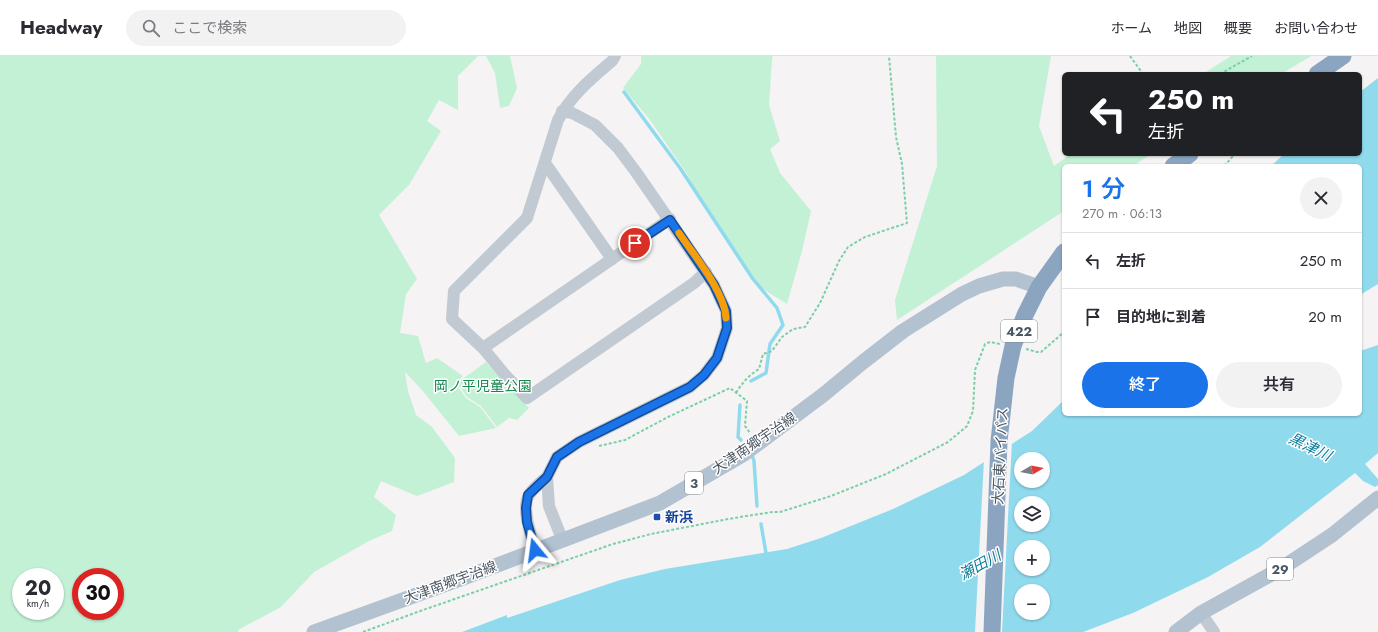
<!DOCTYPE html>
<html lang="ja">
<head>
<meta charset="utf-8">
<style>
	body { margin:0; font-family:Jost,"Noto Sans JP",sans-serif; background:#f2f2f3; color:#2b2b33; height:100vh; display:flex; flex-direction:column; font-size:15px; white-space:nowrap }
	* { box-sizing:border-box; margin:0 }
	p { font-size:13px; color:#7c7c81 }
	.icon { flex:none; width:22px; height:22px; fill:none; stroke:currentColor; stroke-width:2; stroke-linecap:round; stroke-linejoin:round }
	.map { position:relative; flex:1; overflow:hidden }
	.panel { position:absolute; left:1062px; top:108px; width:300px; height:252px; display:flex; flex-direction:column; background:#fff; border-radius:6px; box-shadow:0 1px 3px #0004 }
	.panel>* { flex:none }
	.hud { position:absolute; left:1062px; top:16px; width:300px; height:84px; border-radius:6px; box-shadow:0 1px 3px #0004; background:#202124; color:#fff; overflow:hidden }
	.needle { width:26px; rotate:80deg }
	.tools { position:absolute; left:1014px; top:396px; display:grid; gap:8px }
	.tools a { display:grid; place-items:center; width:36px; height:36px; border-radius:50%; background:#fff; box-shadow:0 1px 3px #0004; font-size:20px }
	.speed { position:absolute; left:12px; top:512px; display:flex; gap:8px; font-size:20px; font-weight:700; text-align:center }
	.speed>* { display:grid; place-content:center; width:52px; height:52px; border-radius:50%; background:#fff; box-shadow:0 1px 3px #0004; line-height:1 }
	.speed small { font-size:10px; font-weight:400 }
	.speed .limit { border:6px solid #d22; background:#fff; color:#111 }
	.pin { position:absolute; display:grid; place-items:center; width:34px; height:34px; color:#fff; margin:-17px; border:2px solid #fff; border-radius:50%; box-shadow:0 1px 4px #0007 }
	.me { position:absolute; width:44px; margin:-22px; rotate:344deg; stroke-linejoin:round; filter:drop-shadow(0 0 3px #0008) }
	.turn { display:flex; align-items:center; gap:14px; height:84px; padding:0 20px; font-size:18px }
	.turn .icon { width:52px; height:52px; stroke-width:2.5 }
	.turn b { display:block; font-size:28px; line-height:34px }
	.round { display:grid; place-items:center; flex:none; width:42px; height:42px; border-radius:21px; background:#f2f2f3 }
	.head { display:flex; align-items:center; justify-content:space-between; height:68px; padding:0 20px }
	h1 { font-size:24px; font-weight:600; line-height:30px; color:#1a73e8 }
	.cta { display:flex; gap:8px; margin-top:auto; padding:8px 20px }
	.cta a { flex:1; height:46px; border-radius:24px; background:#1a73e8; color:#fff; font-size:16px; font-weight:600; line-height:46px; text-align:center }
	.cta a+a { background:#f2f2f3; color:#2b2b33 }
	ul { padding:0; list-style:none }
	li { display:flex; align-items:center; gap:12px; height:56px; padding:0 20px; border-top:1px solid #e1e1e2 }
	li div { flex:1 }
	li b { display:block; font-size:15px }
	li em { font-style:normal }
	header { display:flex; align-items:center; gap:24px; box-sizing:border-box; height:56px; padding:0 20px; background:#fff; border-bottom:1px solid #e1e1e2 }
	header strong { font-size:19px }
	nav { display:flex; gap:22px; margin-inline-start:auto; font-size:14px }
	.search { width:280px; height:36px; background:#f2f2f3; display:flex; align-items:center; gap:10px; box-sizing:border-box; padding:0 14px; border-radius:22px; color:#7c7c81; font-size:15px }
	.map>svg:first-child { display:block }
	.green { fill:#c3f1d5; fill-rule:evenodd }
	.water { fill:#90daee; fill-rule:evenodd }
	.pier { fill:#f5f3f3 }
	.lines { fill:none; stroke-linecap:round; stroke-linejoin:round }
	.stream { stroke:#90daee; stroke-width:3.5 }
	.path { stroke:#7ad0a6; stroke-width:2; stroke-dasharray:3 2; stroke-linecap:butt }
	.minor { stroke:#c1cad2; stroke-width:12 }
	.major { stroke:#b3c2d1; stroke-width:15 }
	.highway { stroke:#8ba5c1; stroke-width:17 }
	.route-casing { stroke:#114b97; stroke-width:10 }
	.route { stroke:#1a73e8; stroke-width:7 }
	.slow { stroke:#f59e0b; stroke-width:7 }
	.transit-dot { fill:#1a4fb4; stroke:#fff; stroke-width:1.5 }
	.labels { text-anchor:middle; stroke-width:3; stroke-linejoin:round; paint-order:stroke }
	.shield { fill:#fff; stroke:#808990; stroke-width:1 }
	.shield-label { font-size:13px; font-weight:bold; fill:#4a5661 }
	.park-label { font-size:14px; fill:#17864f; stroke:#fff }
	.street-label { font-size:14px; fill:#4a5661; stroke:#fff }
	.transit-label { font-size:14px; font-weight:bold; fill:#164399; stroke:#fff; text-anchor:start }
	.water-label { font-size:15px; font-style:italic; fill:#0c7c9b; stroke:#fff }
</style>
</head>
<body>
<header>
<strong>Headway</strong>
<div class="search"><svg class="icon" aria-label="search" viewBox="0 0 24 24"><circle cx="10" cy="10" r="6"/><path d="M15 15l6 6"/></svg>ここで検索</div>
<nav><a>ホーム</a><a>地図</a><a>概要</a><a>お問い合わせ</a></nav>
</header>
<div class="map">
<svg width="1378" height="576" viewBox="0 0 1378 576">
	<rect width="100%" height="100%" fill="#f5f3f3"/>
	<!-- green -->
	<g class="green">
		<path d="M0 0H478L458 20V54L439 44 427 65 441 75 409 129 379 159 417 223 406 238 400 277 418 280 426 307 437 302 463 320 455 327 466 342 480 351 496 372 459 380 422 334 405 316 408 335 416 359 432 371 455 402 454 426 417 440 381 425 374 441 396 459 392 475 369 485 314 516 281 551 238 574 239 576H0ZM21 521H55V555H21ZM81 521H115V555H81Z"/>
		<path d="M486 0H510L517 32 509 50 500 52 495 17Z"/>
		<path d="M641 0H773L772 3 769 49 780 85 770 93 780 117 811 155 802 195 787 248 761 232 696 135 687 118 650 64 623 32 641 8Z"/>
		<path d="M936 0H1051L1039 70 1054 110 1071 98H1151L1133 110H1064V155L897 264 895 244 937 110Z"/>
		<path d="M1231 0H1311L1281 18H1203Z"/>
		<path d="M486 306 529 352 517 364 509 362 497 371 481 350 467 341 457 327Z"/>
	</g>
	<!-- water -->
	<g class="water">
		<path d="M1378 22V228L1360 239V110H1271L1284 98H1360V36Z"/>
		<path d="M1378 289V397L1365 408 1378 423V429L1375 431 1363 425 1355 417 1260 491 1208 521 1133 557 1083 576H462L507 559V562L620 524 665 513 787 493 821 482 893 453 964 419 1032 375 1064 344V358H1360V295ZM1021 403H1043V425H1021ZM1021 447H1043V469H1021ZM1021 491H1043V513H1021ZM1021 535H1043V557H1021Z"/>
	</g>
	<!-- pier -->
	<path class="pier" d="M1012 385 1002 576H975L984 403Z"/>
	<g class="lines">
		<!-- stream -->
		<g class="stream">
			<path d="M624 36 680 112 753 223 777 252 783 269 770 288 766 317 751 325"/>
			<path d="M740 349 738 381 741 384"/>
			<path d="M752 399 754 405 757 450"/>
			<path d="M761 468 766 497 765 500"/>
		</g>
		<!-- path -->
		<g class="path">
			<path d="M1130 0 1143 18"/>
			<path d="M1220 18 1252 0"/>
			<path d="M1224 110 1235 98"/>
			<path d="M1026 293 1037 296H1041L1064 276"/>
			<path d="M736 337C742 327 749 319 759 313L763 298 772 295 782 281 793 273 805 271 820 247 839 205 848 191 865 181 907 167 902 108 896 81 889 0"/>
			<path d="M599 390 625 384 668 361 730 332 747 345 745 370 750 377"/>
			<path d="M363 576 423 554 613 488 651 478 728 463 772 456H780L831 440 886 418 948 386 967 370 973 355 975 314 985 288 990 286 1000 288"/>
		</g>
		<!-- minor -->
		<g class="minor">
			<path d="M615 0 612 5C592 22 571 39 558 64L527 162 454 235 452 263 483 292 506 320 527 342 694 227 706 216"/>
			<path d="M562 55 572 57 595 69 618 92 636 116 714 229 726 255 727 272 717 302 704 319 690 331 579 386 557 401 547 421 549 450 562 483"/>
			<path d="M545 107 612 203"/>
			<path d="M483 292 670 163"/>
			<path d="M535 493C531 480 521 452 529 439 533 432 541 426 547 421"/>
			<path d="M1201 557 1214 576"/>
		</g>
		<!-- major -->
		<g class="major">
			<path d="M314 576 466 521 660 447 744 398 823 339 863 306 903 275 962 238 979 230 1003 223H1016L1039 231"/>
			<path d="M1176 576 1201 557 1282 512 1332 479 1378 442"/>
		</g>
		<!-- highway -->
		<g class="highway">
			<path d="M1317 18 1343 0"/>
			<path d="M1173 110 1190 98"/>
			<path d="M992 576 999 385 1006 322 1013 290 1025 259 1039 231 1064 196"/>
		</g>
	</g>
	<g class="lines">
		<!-- route casing -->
		<g class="route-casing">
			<path id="route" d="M535 494 527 466 526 452 528 439 547 421 557 401 579 386 690 331 704 319 717 302 727 272 726 255 714 229 670 164 635 187"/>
		</g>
		<!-- route -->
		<use href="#route" class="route"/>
		<!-- slow -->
		<path class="slow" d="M679 177C694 199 725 236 726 262"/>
	</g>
	<!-- markers -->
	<rect class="transit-dot" x="653" y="457" width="8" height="8" rx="2"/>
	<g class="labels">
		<!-- shield labels -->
		<g class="shield">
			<rect x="1001" y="264" width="36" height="22" rx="3"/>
			<rect x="685" y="416" width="18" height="22" rx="3"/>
			<rect x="1267" y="502" width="26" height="22" rx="3"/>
		</g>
		<g class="shield-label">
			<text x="1019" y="280">422</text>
			<text x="694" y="432">3</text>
			<text x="1280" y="518">29</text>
		</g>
		<!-- park labels -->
		<g class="park-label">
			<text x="483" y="335">岡ノ平児童公園</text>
		</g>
		<!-- street labels -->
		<g class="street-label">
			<text transform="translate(754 387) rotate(-34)" y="5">大津南郷宇治線</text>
			<text transform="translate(1000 400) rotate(-87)" y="5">大石東バイパス</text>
			<text transform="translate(450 526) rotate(-20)" y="5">大津南郷宇治線</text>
		</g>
		<!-- transit labels -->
		<g class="transit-label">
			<text x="665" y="466">新浜</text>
		</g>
		<!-- water labels -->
		<g class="water-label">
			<text transform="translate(1310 391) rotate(26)" y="5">黒津川</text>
			<text transform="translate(980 509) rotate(-29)" y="5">瀬田川</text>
		</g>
	</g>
</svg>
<div class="tools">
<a><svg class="needle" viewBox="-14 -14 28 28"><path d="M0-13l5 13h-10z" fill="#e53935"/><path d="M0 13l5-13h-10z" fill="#7c7c81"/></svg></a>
<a><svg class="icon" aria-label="layers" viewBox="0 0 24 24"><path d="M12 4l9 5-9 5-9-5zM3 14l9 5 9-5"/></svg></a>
<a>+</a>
<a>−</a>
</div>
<div class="speed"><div>20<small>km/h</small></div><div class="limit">30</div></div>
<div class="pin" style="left:635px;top:187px;background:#d93025"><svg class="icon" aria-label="arrive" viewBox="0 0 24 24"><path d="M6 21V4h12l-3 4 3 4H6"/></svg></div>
<svg class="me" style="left:535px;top:494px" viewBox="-20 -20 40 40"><path d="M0-17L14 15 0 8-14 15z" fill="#1a73e8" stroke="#fff" stroke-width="4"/></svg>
<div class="hud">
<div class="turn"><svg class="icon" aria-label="left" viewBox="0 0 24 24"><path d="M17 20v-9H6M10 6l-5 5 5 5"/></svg><div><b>250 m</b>左折</div></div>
</div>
<section class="panel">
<div class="head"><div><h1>1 分</h1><p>270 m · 06:13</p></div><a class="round"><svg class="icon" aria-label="close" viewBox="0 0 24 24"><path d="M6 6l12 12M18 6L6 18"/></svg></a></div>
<ul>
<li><svg class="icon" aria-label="left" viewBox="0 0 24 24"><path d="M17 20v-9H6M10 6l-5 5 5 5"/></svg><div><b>左折</b></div><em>250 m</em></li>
<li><svg class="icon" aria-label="arrive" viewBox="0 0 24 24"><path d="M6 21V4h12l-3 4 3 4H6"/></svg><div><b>目的地に到着</b></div><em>20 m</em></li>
</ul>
<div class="cta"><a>終了</a><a>共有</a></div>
</section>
</div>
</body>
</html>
